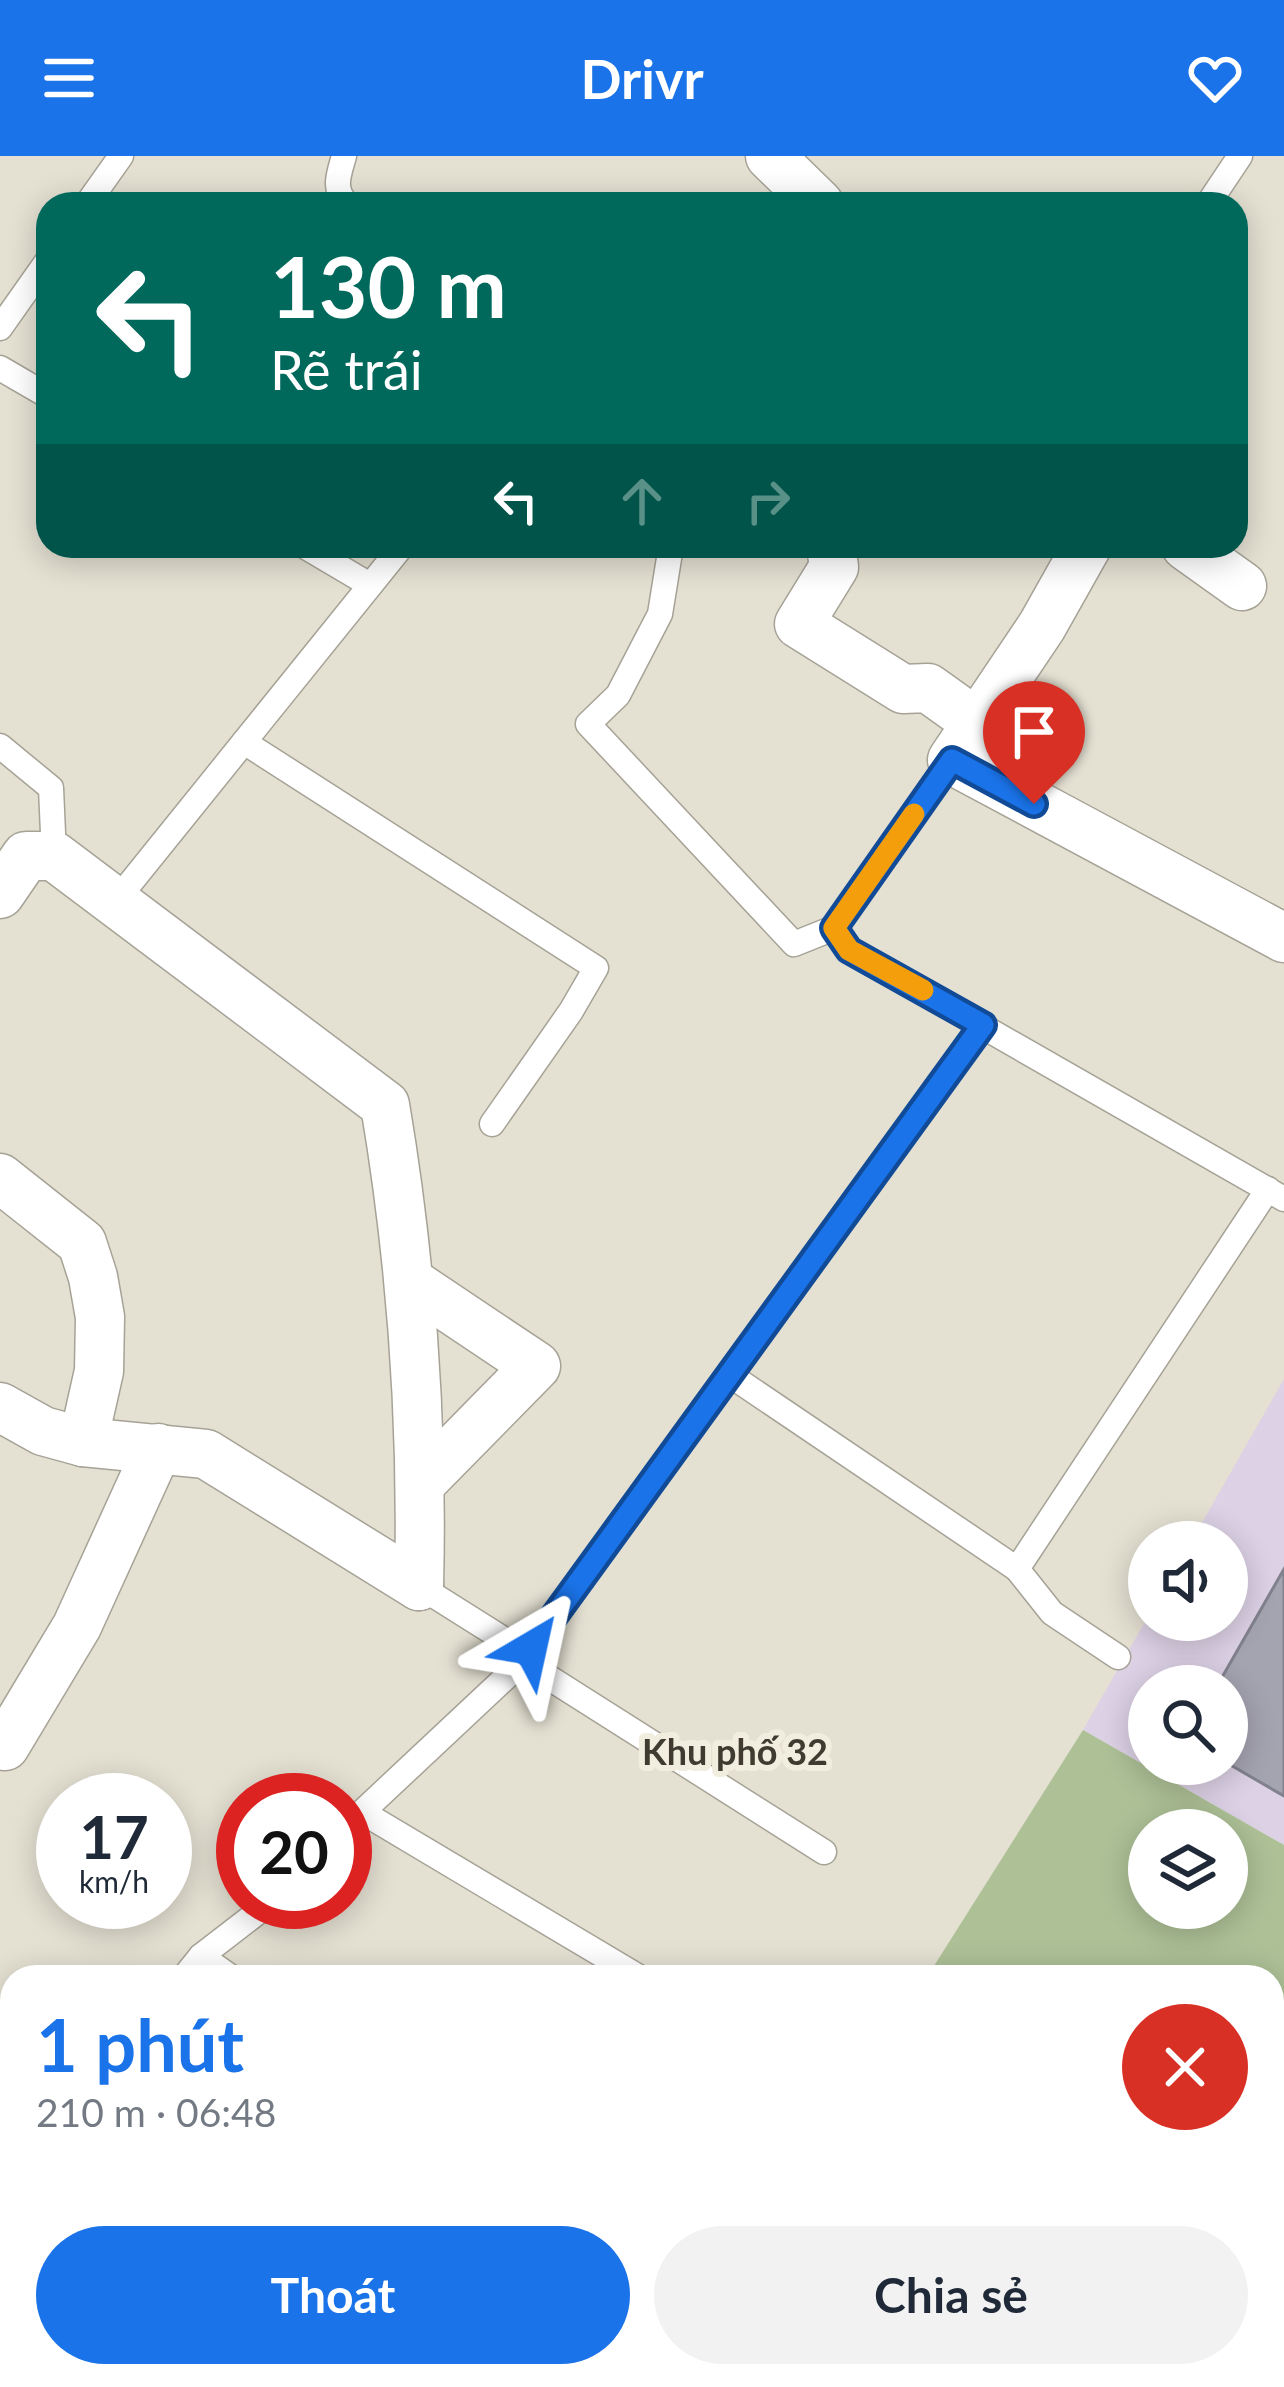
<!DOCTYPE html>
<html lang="vi">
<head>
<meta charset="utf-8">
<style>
	body { margin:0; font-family:Lato,sans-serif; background:#f2f2f3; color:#1f2937; height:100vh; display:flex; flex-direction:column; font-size:45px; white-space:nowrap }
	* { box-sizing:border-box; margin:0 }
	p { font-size:39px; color:#747a83 }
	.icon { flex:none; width:66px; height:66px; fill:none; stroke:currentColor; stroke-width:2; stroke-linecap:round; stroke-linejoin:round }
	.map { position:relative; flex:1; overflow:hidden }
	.drawer { position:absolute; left:0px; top:1809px; width:1284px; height:423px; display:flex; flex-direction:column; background:#fff; border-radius:36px 36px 0 0; box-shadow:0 6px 30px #0003 }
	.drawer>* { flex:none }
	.banner { position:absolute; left:36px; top:36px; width:1212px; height:366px; border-radius:36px; box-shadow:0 6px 30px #0003; background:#00695c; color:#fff; overflow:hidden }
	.buttons { position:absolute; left:1128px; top:1365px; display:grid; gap:24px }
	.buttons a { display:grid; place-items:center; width:120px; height:120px; border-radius:50%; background:#fff; box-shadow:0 6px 30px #0003; font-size:60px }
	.speed { position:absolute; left:36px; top:1617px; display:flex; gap:24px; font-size:60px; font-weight:700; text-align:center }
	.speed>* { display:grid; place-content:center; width:156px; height:156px; border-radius:50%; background:#fff; box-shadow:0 6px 30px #0003; line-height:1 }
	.speed small { font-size:30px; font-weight:400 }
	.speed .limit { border:18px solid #d22; background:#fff; color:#111 }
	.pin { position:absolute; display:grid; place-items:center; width:102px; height:102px; color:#fff; margin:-123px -51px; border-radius:50% 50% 50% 0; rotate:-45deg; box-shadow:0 0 12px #0007 }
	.pin .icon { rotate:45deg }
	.me { position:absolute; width:132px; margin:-66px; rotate:36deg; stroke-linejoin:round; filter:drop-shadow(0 0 9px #0008) }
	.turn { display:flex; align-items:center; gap:42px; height:252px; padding:0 36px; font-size:54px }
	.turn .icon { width:156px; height:156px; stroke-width:2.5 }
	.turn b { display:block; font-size:84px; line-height:102px }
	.lanes { display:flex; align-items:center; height:114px; padding:0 36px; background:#0003; justify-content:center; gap:60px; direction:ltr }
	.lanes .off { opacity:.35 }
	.round { display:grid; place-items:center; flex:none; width:126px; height:126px; border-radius:63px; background:#f2f2f3 }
	.overview { display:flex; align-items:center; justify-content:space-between; height:204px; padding:0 36px }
	h1 { font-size:72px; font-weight:700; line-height:90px; color:#1a73e8 }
	.primary-button { display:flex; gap:24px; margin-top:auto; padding:24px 36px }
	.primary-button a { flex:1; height:138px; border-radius:72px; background:#1a73e8; color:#fff; font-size:48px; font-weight:700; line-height:138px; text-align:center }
	.primary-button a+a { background:#f2f2f3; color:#1f2937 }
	header { display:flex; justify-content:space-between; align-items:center; height:156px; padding:0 36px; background:#1a73e8; color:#fff; font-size:54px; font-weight:700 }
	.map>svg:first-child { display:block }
	.education { fill:#dcd1e5; fill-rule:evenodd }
	.green { fill:#adc096; fill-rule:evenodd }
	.building { fill:#a4a3b0; stroke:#82828e; stroke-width:3 }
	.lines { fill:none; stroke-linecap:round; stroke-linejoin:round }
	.lane-casing { stroke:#a6a296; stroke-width:27 }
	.street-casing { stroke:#a6a296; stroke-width:51 }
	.lane { stroke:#fff; stroke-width:24 }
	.street { stroke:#fff; stroke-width:48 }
	.route-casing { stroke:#114b97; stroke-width:30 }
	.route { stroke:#1a73e8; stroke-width:21 }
	.slow { stroke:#f59e0b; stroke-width:21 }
	.labels { text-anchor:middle; stroke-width:12; stroke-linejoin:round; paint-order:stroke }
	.neighbourhood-label { font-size:36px; font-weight:bold; fill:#3f3b31; stroke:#f1eddf }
</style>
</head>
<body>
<header><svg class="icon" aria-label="menu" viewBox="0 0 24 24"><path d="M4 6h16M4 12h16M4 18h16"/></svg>Drivr<svg class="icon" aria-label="heart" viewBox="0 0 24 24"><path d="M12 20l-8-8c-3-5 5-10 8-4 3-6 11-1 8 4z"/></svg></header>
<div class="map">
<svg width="1284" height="2231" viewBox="0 0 1284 2231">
	<rect width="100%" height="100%" fill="#e4e0d2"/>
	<!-- education -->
	<path class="education" d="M1284 1223V1689L1083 1574 1149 1459V1464H1227V1386H1191ZM1149 1530H1227V1608H1149Z"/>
	<!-- green -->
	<g class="green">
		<path d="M1083 1574 1284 1689V2090L1272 2083V1821H927ZM1149 1674H1227V1752H1149Z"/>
		<path d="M225 2220H998L992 2231H219Z"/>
	</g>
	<!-- building -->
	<path class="building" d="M1284 1413V1640L1227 1607V1530H1217Z"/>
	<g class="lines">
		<!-- lane casing -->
		<g class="lane-casing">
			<g id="lane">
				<path d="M344 0C339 18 332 33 347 48"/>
				<path d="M87 48 121 0"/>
				<path d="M1208 48 1240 0"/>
				<path d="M0 172 48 104"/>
				<path d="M0 212 48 240"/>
				<path d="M304 390 370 429"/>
				<path d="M671 390 660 458 618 539 588 568 794 788 834 772 952 604"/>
				<path d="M244 586 596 812 571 855 492 968"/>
				<path d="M0 590 51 632 54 700"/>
				<path d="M115 746 402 390"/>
				<path d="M834 772 849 794 1284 1043"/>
				<path d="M730 1219 1017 1413 1268 1033"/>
				<path d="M1017 1413 1052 1457 1118 1501"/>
				<path d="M419 1430 500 1481 520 1508"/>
				<path d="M531 1492 538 1512 548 1521 824 1696"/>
				<path d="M362 1656 639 1821"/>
				<path d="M345 1672 520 1508 983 869"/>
				<path d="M201 1800 231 1821"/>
				<path d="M184 1821 201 1800 271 1746"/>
				<path d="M0 1892 12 1873"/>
				<path d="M1272 2206 1284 2214"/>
				<path d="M139 2231 141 2220"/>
				<path d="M976 2231 982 2220"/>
			</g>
		</g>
		<!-- street casing -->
		<g class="street-casing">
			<g id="street">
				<path d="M770 0 819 48"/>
				<path d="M831 390 834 411 799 468 903 533 928 532 977 567"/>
				<path d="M1087 390 1042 470 952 604 1284 782"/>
				<path d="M1186 390 1242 430"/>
				<path d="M0 738 26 700H54L385 949C412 1109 423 1269 419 1430"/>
				<path d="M0 1022 82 1087 93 1121 100 1161 99 1215 83 1286"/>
				<path d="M409 1125 536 1210 422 1326"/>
				<path d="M0 1251 43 1275 83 1286 206 1298 419 1430"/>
				<path d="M5 1590 77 1470 158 1292"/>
			</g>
		</g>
		<!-- lane -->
		<use href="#lane" class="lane"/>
		<!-- street -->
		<use href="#street" class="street"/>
	</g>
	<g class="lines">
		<!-- route casing -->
		<g class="route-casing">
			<path id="route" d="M531 1492 983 869 849 794 834 772 952 604 1034 648"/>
		</g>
		<!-- route -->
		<use href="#route" class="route"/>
		<!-- slow -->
		<path class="slow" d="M914 658 834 772 849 794 923 834"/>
	</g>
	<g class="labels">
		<!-- neighbourhood labels -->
		<g class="neighbourhood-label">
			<text x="735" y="1609">Khu phố 32</text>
		</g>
	</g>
</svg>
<div class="buttons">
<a><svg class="icon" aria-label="sound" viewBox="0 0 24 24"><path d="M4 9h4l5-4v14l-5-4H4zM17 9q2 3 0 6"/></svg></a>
<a><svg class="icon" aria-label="search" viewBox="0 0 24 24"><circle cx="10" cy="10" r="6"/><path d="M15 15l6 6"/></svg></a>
<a><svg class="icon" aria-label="layers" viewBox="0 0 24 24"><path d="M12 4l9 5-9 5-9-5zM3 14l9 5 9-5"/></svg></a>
</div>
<div class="speed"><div>17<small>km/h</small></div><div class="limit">20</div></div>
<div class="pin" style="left:1034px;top:648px;background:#d93025"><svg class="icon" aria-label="arrive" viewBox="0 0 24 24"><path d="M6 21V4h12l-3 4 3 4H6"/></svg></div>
<svg class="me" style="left:531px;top:1492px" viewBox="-20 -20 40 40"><path d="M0-17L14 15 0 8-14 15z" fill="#1a73e8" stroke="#fff" stroke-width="4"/></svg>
<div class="banner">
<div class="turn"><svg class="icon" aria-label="left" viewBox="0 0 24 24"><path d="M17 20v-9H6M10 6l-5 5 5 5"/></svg><div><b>130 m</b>Rẽ trái</div></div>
<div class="lanes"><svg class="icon" aria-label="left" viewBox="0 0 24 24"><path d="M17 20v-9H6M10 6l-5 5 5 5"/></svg><svg class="icon off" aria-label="ahead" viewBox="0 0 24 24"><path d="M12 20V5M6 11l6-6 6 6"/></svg><svg class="icon off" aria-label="right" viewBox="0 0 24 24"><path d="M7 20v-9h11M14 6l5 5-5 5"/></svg></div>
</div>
<section class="drawer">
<div class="overview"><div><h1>1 phút</h1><p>210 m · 06:48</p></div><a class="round" style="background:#d93025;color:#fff"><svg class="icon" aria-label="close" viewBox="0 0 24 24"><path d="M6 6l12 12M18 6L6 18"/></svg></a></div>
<div class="primary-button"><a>Thoát</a><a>Chia sẻ</a></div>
</section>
</div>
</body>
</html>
